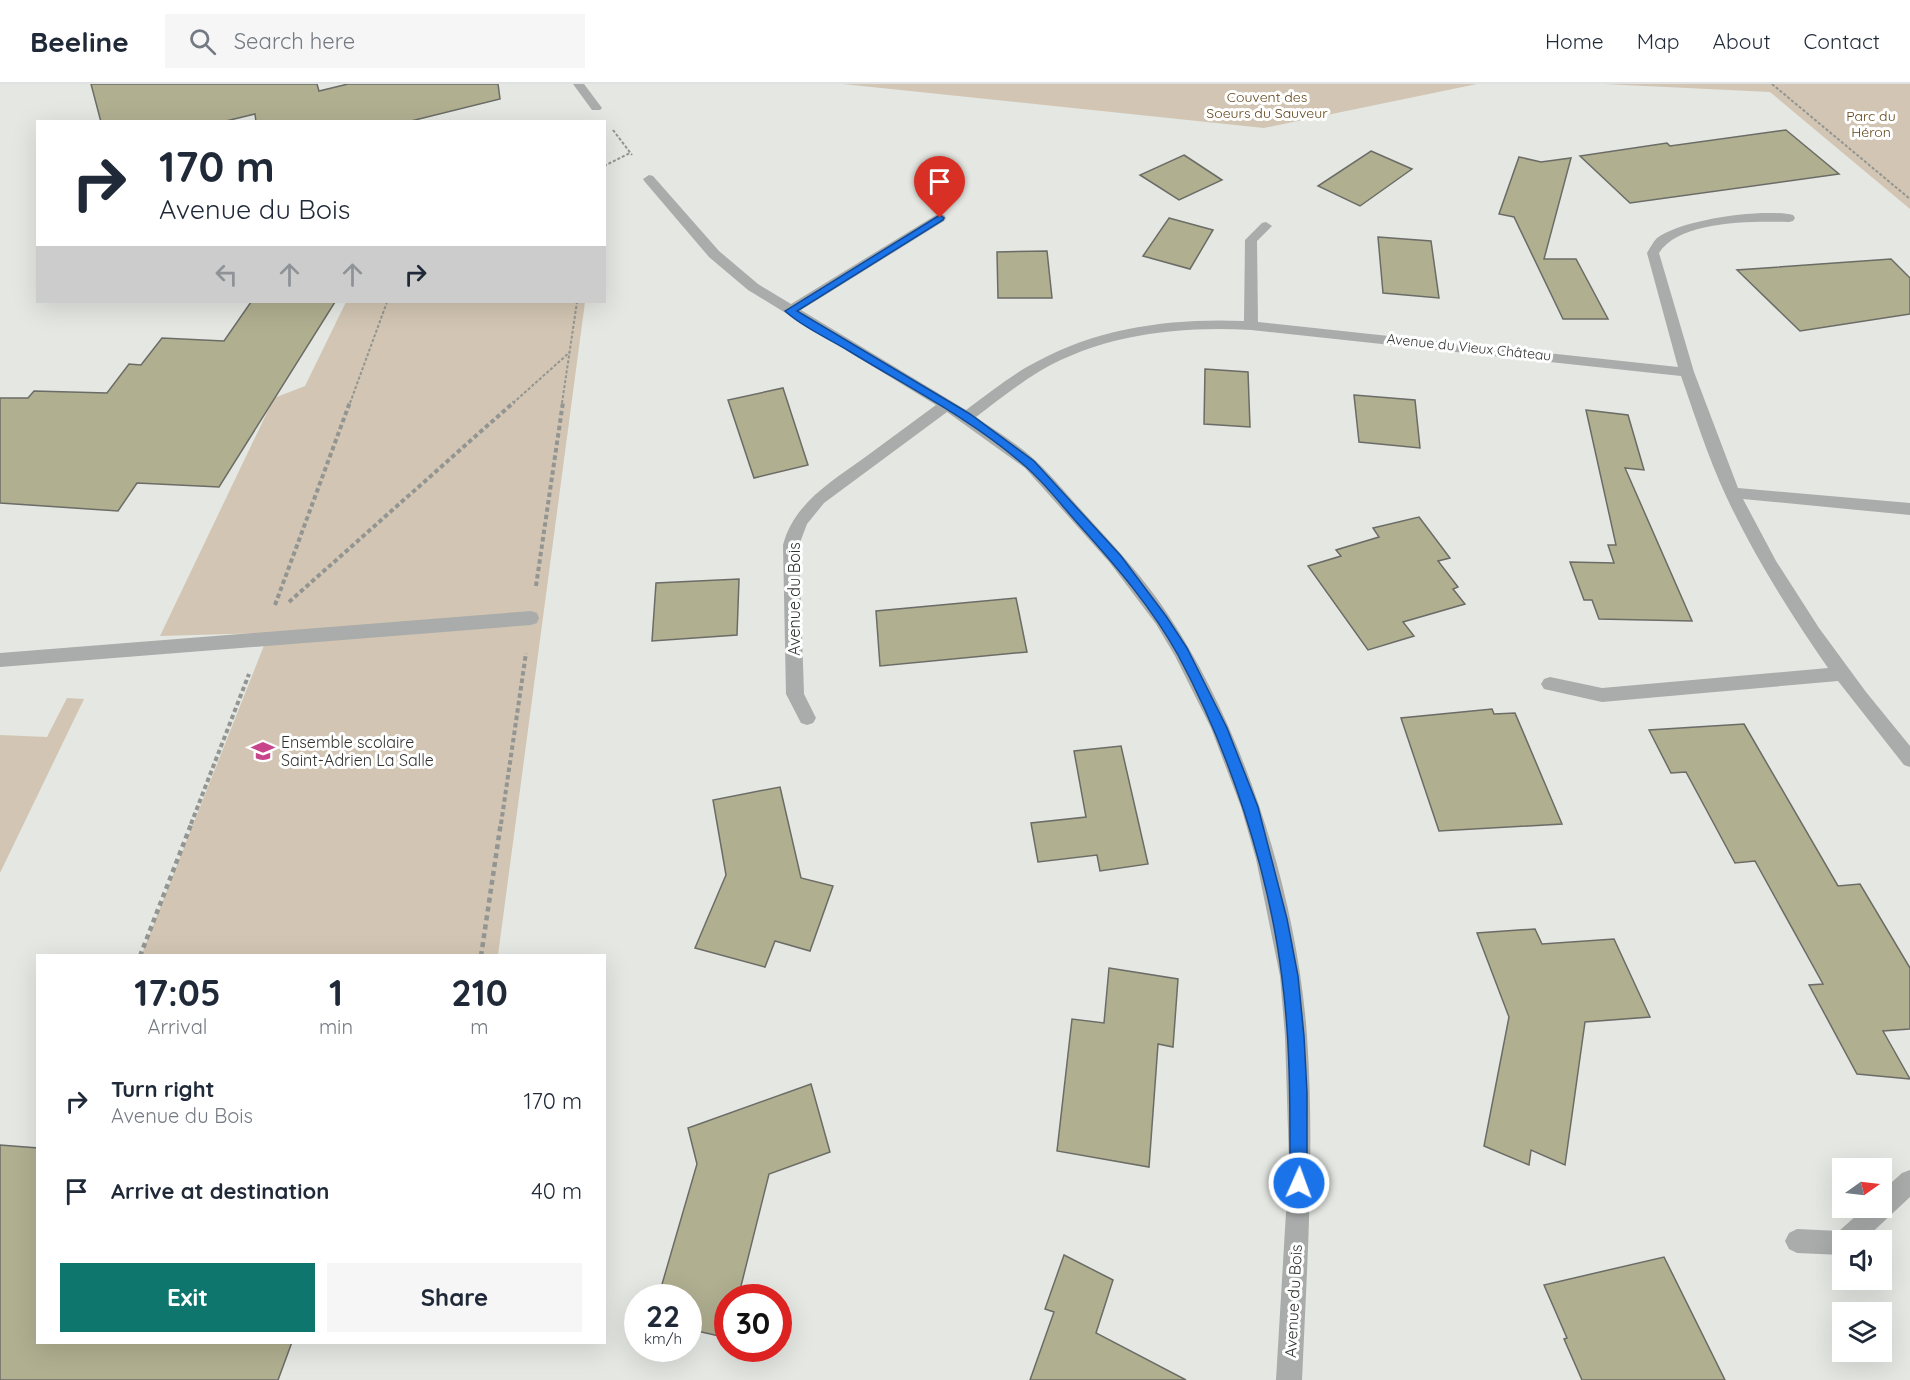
<!DOCTYPE html>
<html lang="en">
<head>
<meta charset="utf-8">
<style>
	body { margin:0; font-family:Quicksand,sans-serif; background:#f6f6f7; color:#1f2937; height:100vh; display:flex; flex-direction:column; font-size:22px; white-space:nowrap }
	* { box-sizing:border-box; margin:0 }
	p { font-size:20px; color:#747a83 }
	.icon { flex:none; width:33px; height:33px; fill:none; stroke:currentColor; stroke-width:2; stroke-linecap:round; stroke-linejoin:round }
	.map { position:relative; flex:1; overflow:hidden }
	.drawer { position:absolute; left:36px; top:870px; width:570px; height:390px; display:flex; flex-direction:column; background:#fff; border-radius:0px; box-shadow:0 6px 24px #0002 }
	.drawer>* { flex:none }
	.hud { position:absolute; left:36px; top:36px; width:570px; height:183px; border-radius:0px; box-shadow:0 6px 24px #0002; background:#fff; color:#1f2937; overflow:hidden }
	.needle { width:39px; rotate:76deg }
	.fabs { position:absolute; left:1832px; top:1074px; display:grid; gap:12px }
	.fabs a { display:grid; place-items:center; width:60px; height:60px; border-radius:0px; background:#fff; box-shadow:0 6px 24px #0002; font-size:30px }
	.speed { position:absolute; left:624px; top:1200px; display:flex; gap:12px; font-size:30px; font-weight:700; text-align:center }
	.speed>* { display:grid; place-content:center; width:78px; height:78px; border-radius:50%; background:#fff; box-shadow:0 6px 24px #0002; line-height:1 }
	.speed small { font-size:15px; font-weight:400 }
	.speed .limit { border:9px solid #d22; background:#fff; color:#111 }
	.pin { position:absolute; display:grid; place-items:center; width:51px; height:51px; color:#fff; margin:-62px -26px; border-radius:50% 50% 50% 0; rotate:-45deg; box-shadow:0 0 6px #0007 }
	.pin .icon { rotate:45deg }
	.me { position:absolute; width:66px; margin:-33px; rotate:2deg; stroke-linejoin:round; filter:drop-shadow(0 0 4px #0008) }
	.turn { display:flex; align-items:center; gap:21px; height:126px; padding:0 24px; font-size:27px }
	.turn .icon { width:78px; height:78px; stroke-width:2.5 }
	.turn b { display:block; font-size:42px; line-height:51px }
	.lanes { display:flex; align-items:center; height:57px; padding:0 24px; background:#0003; justify-content:center; gap:30px; direction:ltr }
	.lanes .off { opacity:.35 }
	.eta { display:flex; justify-content:space-evenly; align-items:center; height:102px; text-align:center }
	.eta b { font-size:36px; font-weight:700; line-height:42px }
	.primary-button { display:flex; gap:12px; margin-top:auto; padding:12px 24px }
	.primary-button a { flex:1; height:69px; border-radius:0px; background:#0f766e; color:#fff; font-size:24px; font-weight:700; line-height:69px; text-align:center }
	.primary-button a+a { background:#f6f6f7; color:#1f2937 }
	ul { padding:0; list-style:none }
	li { display:flex; align-items:center; gap:18px; height:90px; padding:0 24px }
	li div { flex:1 }
	li b { display:block; font-size:22px }
	li em { font-style:normal }
	header { display:flex; align-items:center; gap:36px; box-sizing:border-box; height:84px; padding:0 30px; background:#fff; border-bottom:2px solid #e0e1e3 }
	header strong { font-size:28px }
	nav { display:flex; gap:33px; margin-inline-start:auto; font-size:21px }
	.search { width:420px; height:54px; background:#f6f6f7; display:flex; align-items:center; gap:15px; box-sizing:border-box; padding:0 21px; border-radius:0px; color:#747a83; font-size:22px }
	.map>svg:first-child { display:block }
	.green { fill:#d2c5b3 }
	.building { fill:#b0af90; stroke:#6c6c67; stroke-width:1.5 }
	.lines { fill:none; stroke-linecap:round; stroke-linejoin:round }
	.path-far2 { stroke:#929591; stroke-width:2; stroke-dasharray:3 2; stroke-linecap:butt }
	.path-far1 { stroke:#929591; stroke-width:4; stroke-dasharray:4.5 3; stroke-linecap:butt }
	.path { stroke:#929591; stroke-width:4.5; stroke-dasharray:5 4; stroke-linecap:butt }
	.minor { fill:#a9acaa; fill-rule:evenodd }
	.route { fill:#1a73e8; stroke:#114b97; stroke-width:1.5 }
	.labels { text-anchor:middle; stroke-width:6; stroke-linejoin:round; paint-order:stroke }
	.far-park-label { font-size:14px; fill:#614517; stroke:#fff }
	.far-street-label { font-size:14px; fill:#303230; stroke:#fff }
	.street-label { font-size:16px; fill:#303230; stroke:#fff }
	.poi-label { font-size:16px; fill:#303230; stroke:#fff; text-anchor:start }
</style>
</head>
<body>
<header>
<strong>Beeline</strong>
<div class="search"><svg class="icon" aria-label="search" viewBox="0 0 24 24"><circle cx="10" cy="10" r="6"/><path d="M15 15l6 6"/></svg>Search here</div>
<nav><a>Home</a><a>Map</a><a>About</a><a>Contact</a></nav>
</header>
<div class="map">
<svg width="1910" height="1296" viewBox="0 0 1910 1296">
	<rect width="100%" height="100%" fill="#e4e7e2"/>
	<!-- green -->
	<g class="green">
		<path d="M843 0H1477L1264 44Z"/>
		<path d="M1604 0H1910V125L1770 8Z"/>
		<path d="M346 218H585L498 871 141 872 269 549 160 552 274 314 305 302Z"/>
		<path d="M67 614 84 615 0 789V651L47 653Z"/>
	</g>
	<!-- building -->
	<g class="building">
		<path d="M91 0H317L319 7 348 0H498L500 15 407 38H256L255 30 222 38H101Z"/>
		<path d="M1786 46 1839 90 1630 119 1580 72 1667 59 1670 62Z"/>
		<path d="M1371 67 1412 85 1360 122 1318 102Z"/>
		<path d="M1184 71 1222 96 1179 116 1140 91Z"/>
		<path d="M1519 73 1541 78 1571 74 1544 175H1576L1608 235H1563L1514 133 1499 130Z"/>
		<path d="M1169 134 1213 146 1190 185 1143 172Z"/>
		<path d="M1378 153 1431 157 1439 214 1383 209Z"/>
		<path d="M1047 167 1052 214H998L997 168Z"/>
		<path d="M1891 175 1910 194V230L1800 247 1737 186Z"/>
		<path d="M251 218H335L219 403 137 399 118 427 0 419V314H28L34 307 107 309 129 280 141 281 162 254 224 257Z"/>
		<path d="M1205 285 1248 288 1250 343 1204 340Z"/>
		<path d="M783 304 808 381 754 394 728 316Z"/>
		<path d="M1354 311 1415 316 1420 364 1359 358Z"/>
		<path d="M1586 326 1628 331 1644 386 1625 384 1692 537 1599 535 1592 516H1584L1570 478 1614 479 1608 461H1616Z"/>
		<path d="M1419 433 1450 474 1438 477 1458 503 1453 505 1465 520 1403 538 1414 552 1368 566 1308 482 1341 472 1336 466 1379 453 1373 444Z"/>
		<path d="M739 495 737 551 652 557 656 499Z"/>
		<path d="M1016 514 1027 568 880 582 876 527Z"/>
		<path d="M1492 625 1494 630 1515 629 1562 740 1439 747 1401 634Z"/>
		<path d="M1744 640 1838 802 1860 800 1910 884V945L1883 947 1910 995 1857 990 1809 901 1823 900 1755 777 1735 779 1686 688 1671 689 1649 646Z"/>
		<path d="M1121 662 1148 780 1100 787 1097 771 1038 778 1031 739 1086 733 1074 667Z"/>
		<path d="M780 703 801 794 833 802 810 867 775 857 765 883 695 864 726 791 713 716Z"/>
		<path d="M1535 845 1542 860 1614 855 1650 933 1585 938 1565 1081 1531 1066 1529 1081 1484 1062 1509 933 1477 849Z"/>
		<path d="M1109 884 1178 895 1173 963 1158 960 1149 1083 1057 1067 1072 935 1104 939Z"/>
		<path d="M811 1000 830 1068 769 1090 738 1214H728V1254L688 1245V1214H658L697 1080 688 1044Z"/>
		<path d="M0 1061 38 1064V1258H292L278 1296H0Z"/>
		<path d="M1064 1171 1113 1196 1096 1249 1186 1296H1030L1054 1228 1045 1225Z"/>
		<path d="M1664 1173 1725 1296H1582L1564 1255 1567 1254 1544 1201Z"/>
	</g>
	<g class="lines">
		<!-- path-far2 -->
		<g class="path-far2">
			<path d="M1772 0 1910 115"/>
			<path d="M613 46 632 71"/>
			<path d="M604 82 630 69"/>
			<path d="M350 319 387 218"/>
			<path d="M513 319 570 268"/>
			<path d="M562 319 577 218"/>
		</g>
		<!-- path-far1 -->
		<g class="path-far1">
			<path d="M536 502 563 318"/>
			<path d="M289 518 514 318"/>
			<path d="M275 521 350 318"/>
			<path d="M191 740 249 590"/>
			<path d="M501 740 526 569"/>
		</g>
		<!-- path -->
		<g class="path">
			<path d="M140 872 192 738"/>
			<path d="M481 872 501 738"/>
		</g>
		<!-- minor -->
		<g class="minor">
			<path d="M573 0H584L602 24 600 26H592Z"/>
			<path d="M649 91 653 92 719 167 758 200 791 220 936 131H944L946 134 944 137 801 226 966 326C989 309 1012 290 1038 277 1100 243 1175 234 1244 237L1245 156 1262 139 1266 138 1272 142 1257 157 1258 238 1678 283 1647 169C1650 164 1653 158 1657 154 1682 135 1763 124 1793 131L1795 134 1793 137 1789 138C1754 137 1679 136 1659 169L1694 288 1738 404 1910 419V431L1743 415 1776 477 1819 544 1866 608 1910 662V683L1904 681 1838 597 1602 618 1544 605 1541 600 1544 595 1550 593 1602 604 1828 584C1790 529 1754 472 1726 412 1708 373 1695 332 1681 292L1251 246C1179 242 1104 250 1040 287 1017 301 997 317 976 333 996 347 1019 361 1036 377 1053 393 1068 412 1084 429 1114 462 1145 495 1169 532 1246 649 1297 813 1307 952 1315 1067 1307 1181 1302 1296H1276L1289 1078 1285 952 1280 892 1256 775 1241 723 1211 644 1175 572 1156 540 1110 479 1025 384 947 328 824 419 807 440 799 461 804 610 816 634 813 639 807 641 801 639 786 610 783 461C794 419 831 398 864 374 888 356 912 339 936 321L748 206 709 173 645 98 643 95Z"/>
			<path d="M531 527 537 529 539 534 537 539 531 541 0 583V569Z"/>
			<path d="M1910 1086V1113L1864 1156H1842V1171L1797 1169 1789 1165 1785 1157 1789 1149 1797 1145 1839 1147 1865 1124H1881V1108L1902 1089Z"/>
		</g>
	</g>
	<!-- route -->
	<path class="route" d="M940 131 944 134 943 136 797 227 970 330 1034 377 1121 472 1166 532 1187 564 1227 644 1258 723 1287 835 1298 892 1304 952 1307 1009V1099L1305 1106 1299 1108 1293 1106 1290 1099C1290 1031 1291 962 1282 894 1269 787 1229 666 1178 571 1152 524 1116 482 1080 442 1062 422 1045 399 1025 382 973 336 908 303 849 267 828 254 802 243 785 227Z"/>
	<!-- icons -->
	<defs>
		<g id="school-bare" transform="scale(1.8)"><path d="M0-5L7-2L0 1L-7-2ZM-4 1L0 2.5L4 1V4Q0 6-4 4Z" fill="#c8458b" stroke="#fff" stroke-width="2.5" paint-order="stroke"/></g>
	</defs>
	<g fill-rule="evenodd">
		<use href="#school-bare" x="263" y="667"/>
	</g>
	<g class="labels">
		<!-- far-park labels -->
		<g class="far-park-label">
			<text x="1267" y="18">Couvent des<tspan x="1267" dy="16">Soeurs du Sauveur</tspan></text>
			<text x="1871" y="37">Parc du<tspan x="1871" dy="16">Héron</tspan></text>
		</g>
		<!-- far-street labels -->
		<g class="far-street-label">
			<text transform="translate(1469 263) rotate(6)" y="5">Avenue du Vieux Château</text>
		</g>
		<!-- street labels -->
		<g class="street-label">
			<text transform="translate(794 515) rotate(-90)" y="6">Avenue du Bois</text>
			<text transform="translate(1293 1217) rotate(-87)" y="6">Avenue du Bois</text>
		</g>
		<!-- poi labels -->
		<g class="poi-label">
			<text x="281" y="664">Ensemble scolaire<tspan x="281" dy="18">Saint-Adrien La Salle</tspan></text>
		</g>
	</g>
</svg>
<div class="fabs">
<a><svg class="needle" viewBox="-14 -14 28 28"><path d="M0-13l5 13h-10z" fill="#e53935"/><path d="M0 13l5-13h-10z" fill="#747a83"/></svg></a>
<a><svg class="icon" aria-label="sound" viewBox="0 0 24 24"><path d="M4 9h4l5-4v14l-5-4H4zM17 9q2 3 0 6"/></svg></a>
<a><svg class="icon" aria-label="layers" viewBox="0 0 24 24"><path d="M12 4l9 5-9 5-9-5zM3 14l9 5 9-5"/></svg></a>
</div>
<div class="speed"><div>22<small>km/h</small></div><div class="limit">30</div></div>
<div class="pin" style="left:940px;top:134px;background:#d93025"><svg class="icon" aria-label="arrive" viewBox="0 0 24 24"><path d="M6 21V4h12l-3 4 3 4H6"/></svg></div>
<svg class="me" style="left:1299px;top:1099px" viewBox="-20 -20 40 40"><circle r="17" fill="#1a73e8" stroke="#fff" stroke-width="3"/><path d="M0-11L8 9 0 5-8 9z" fill="#fff"/></svg>
<div class="hud">
<div class="turn"><svg class="icon" aria-label="right" viewBox="0 0 24 24"><path d="M7 20v-9h11M14 6l5 5-5 5"/></svg><div><b>170 m</b>Avenue du Bois</div></div>
<div class="lanes"><svg class="icon off" aria-label="left" viewBox="0 0 24 24"><path d="M17 20v-9H6M10 6l-5 5 5 5"/></svg><svg class="icon off" aria-label="ahead" viewBox="0 0 24 24"><path d="M12 20V5M6 11l6-6 6 6"/></svg><svg class="icon off" aria-label="ahead" viewBox="0 0 24 24"><path d="M12 20V5M6 11l6-6 6 6"/></svg><svg class="icon" aria-label="right" viewBox="0 0 24 24"><path d="M7 20v-9h11M14 6l5 5-5 5"/></svg></div>
</div>
<section class="drawer">
<div class="eta">
<div><b>17:05</b><p>Arrival</p></div>
<div><b>1</b><p>min</p></div>
<div><b>210</b><p>m</p></div>
</div>
<ul>
<li><svg class="icon" aria-label="right" viewBox="0 0 24 24"><path d="M7 20v-9h11M14 6l5 5-5 5"/></svg><div><b>Turn right</b><p>Avenue du Bois</p></div><em>170 m</em></li>
<li><svg class="icon" aria-label="arrive" viewBox="0 0 24 24"><path d="M6 21V4h12l-3 4 3 4H6"/></svg><div><b>Arrive at destination</b></div><em>40 m</em></li>
</ul>
<div class="primary-button"><a>Exit</a><a>Share</a></div>
</section>
</div>
</body>
</html>
